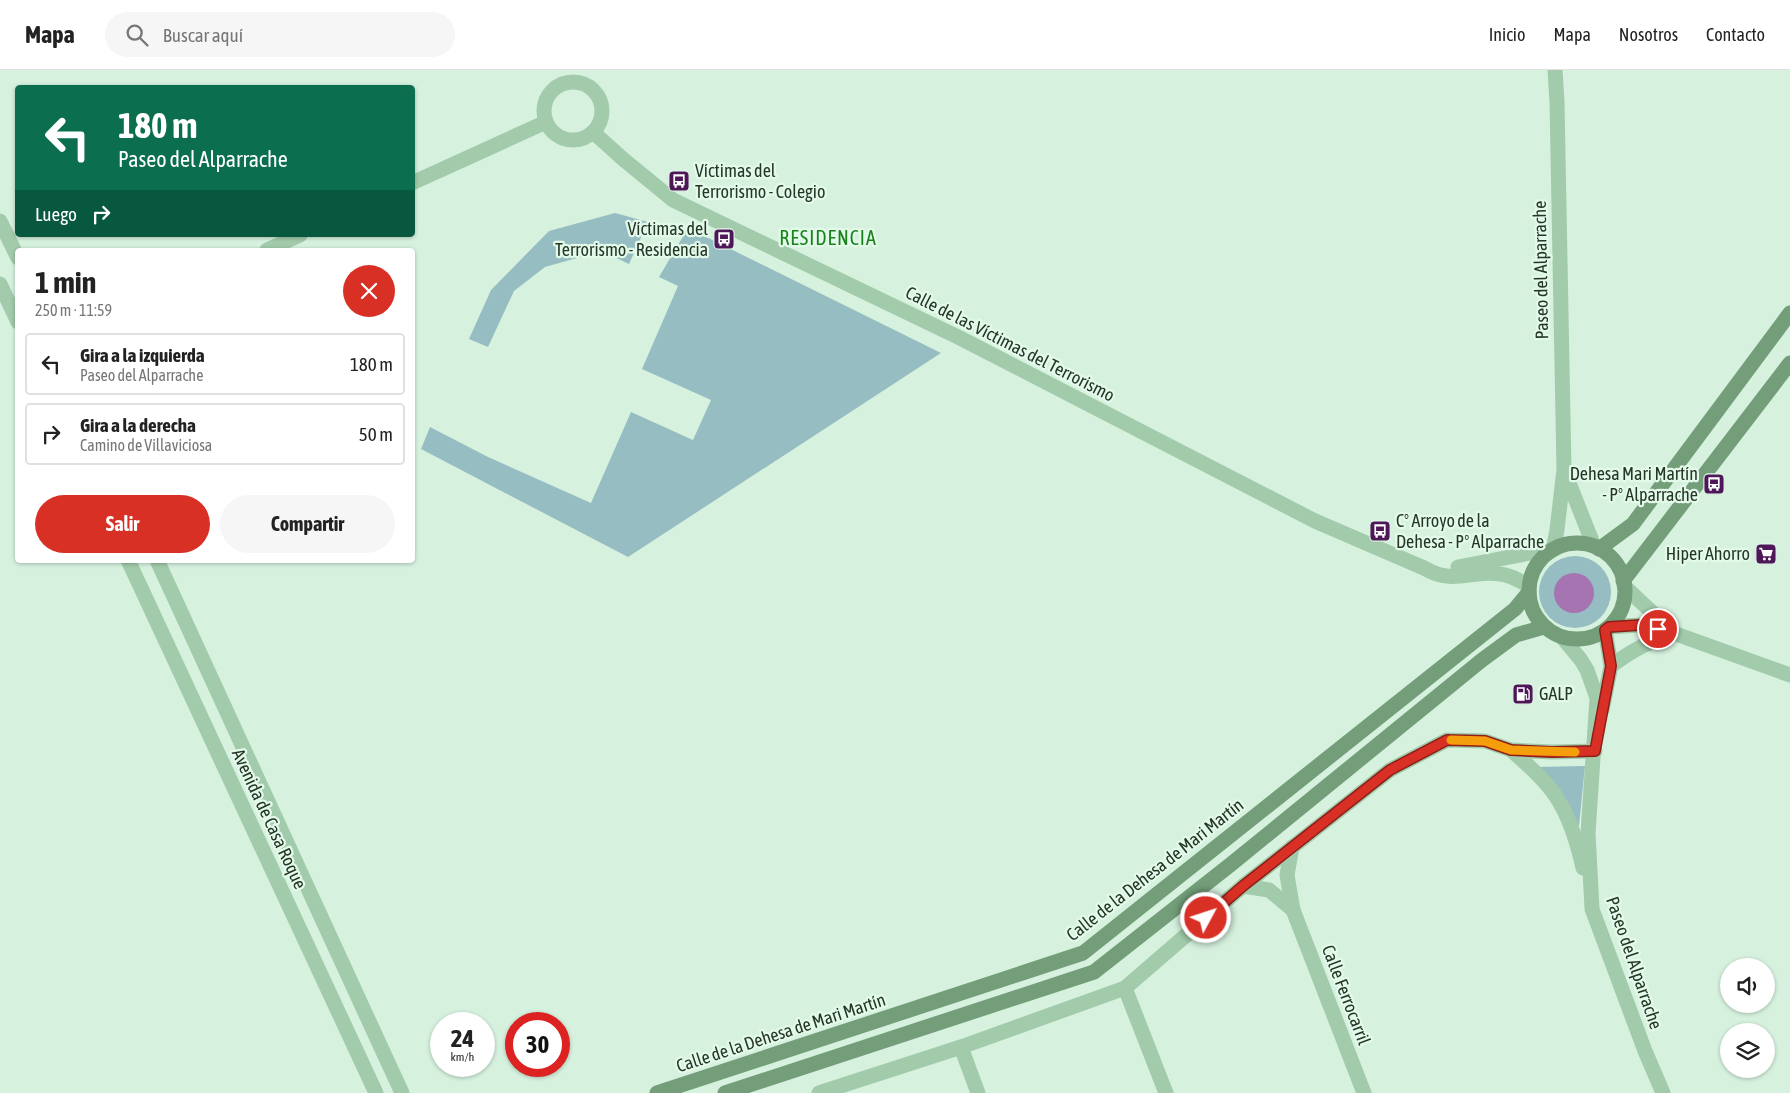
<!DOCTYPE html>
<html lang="es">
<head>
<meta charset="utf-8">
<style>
	body { margin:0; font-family:"Asap Condensed",sans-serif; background:#f6f6f6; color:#222; height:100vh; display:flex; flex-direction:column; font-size:19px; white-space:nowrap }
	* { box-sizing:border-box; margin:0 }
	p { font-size:16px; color:#767676 }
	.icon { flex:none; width:28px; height:28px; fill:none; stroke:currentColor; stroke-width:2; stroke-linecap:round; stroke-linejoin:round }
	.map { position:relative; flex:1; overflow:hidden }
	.drawer { position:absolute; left:15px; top:178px; width:400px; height:315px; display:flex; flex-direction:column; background:#fff; border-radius:5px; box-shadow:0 1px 4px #0004 }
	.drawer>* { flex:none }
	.banner { position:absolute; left:15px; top:15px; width:400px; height:152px; border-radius:5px; box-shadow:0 1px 4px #0004; background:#0b6e4f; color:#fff; overflow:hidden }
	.controls { position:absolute; left:1720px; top:888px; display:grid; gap:10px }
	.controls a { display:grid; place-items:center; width:55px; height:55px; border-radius:50%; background:#fff; box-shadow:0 1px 4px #0004; font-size:25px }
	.speed { position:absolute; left:430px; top:942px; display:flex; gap:10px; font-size:25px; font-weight:700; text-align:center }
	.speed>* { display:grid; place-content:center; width:65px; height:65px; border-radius:50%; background:#fff; box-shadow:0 1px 4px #0004; line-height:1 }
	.speed small { font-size:12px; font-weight:400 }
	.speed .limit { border:8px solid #d22; background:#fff; color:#111 }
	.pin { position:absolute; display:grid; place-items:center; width:42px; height:42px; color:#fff; margin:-21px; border:2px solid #fff; border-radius:50%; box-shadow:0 1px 5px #0007 }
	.me { position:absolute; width:55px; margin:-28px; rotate:50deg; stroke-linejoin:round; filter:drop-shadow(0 0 4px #0008) }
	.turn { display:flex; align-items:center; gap:18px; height:105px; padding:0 20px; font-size:22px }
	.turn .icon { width:65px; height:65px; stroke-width:2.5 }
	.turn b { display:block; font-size:35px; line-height:42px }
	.then { display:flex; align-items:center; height:48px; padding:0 20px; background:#0003; gap:10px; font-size:19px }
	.round { display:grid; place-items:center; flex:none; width:52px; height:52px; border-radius:26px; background:#f6f6f6 }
	.head { display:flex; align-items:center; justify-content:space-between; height:85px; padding:0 20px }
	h1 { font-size:30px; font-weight:700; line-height:38px }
	.button { display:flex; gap:10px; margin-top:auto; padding:10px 20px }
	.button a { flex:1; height:58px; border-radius:30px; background:#d93025; color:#fff; font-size:20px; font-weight:700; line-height:58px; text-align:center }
	.button a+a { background:#f6f6f6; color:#222 }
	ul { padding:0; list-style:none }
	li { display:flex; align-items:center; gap:15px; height:62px; margin:0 10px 8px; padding:0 10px; border:2px solid #e0e0e0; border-radius:5px }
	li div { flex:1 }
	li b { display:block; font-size:19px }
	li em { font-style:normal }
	header { display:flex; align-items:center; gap:30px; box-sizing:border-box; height:70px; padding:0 25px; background:#fff; border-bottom:1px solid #e0e0e0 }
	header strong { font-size:24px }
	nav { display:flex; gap:28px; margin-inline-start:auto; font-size:18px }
	.search { width:350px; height:45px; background:#f6f6f6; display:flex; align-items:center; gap:12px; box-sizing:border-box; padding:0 18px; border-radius:28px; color:#767676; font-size:19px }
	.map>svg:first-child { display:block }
	.green { fill:#96bdc2 }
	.water { fill:#a574b1 }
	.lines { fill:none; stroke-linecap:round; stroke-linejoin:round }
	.street { stroke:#a2cbab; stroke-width:15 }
	.secondary { stroke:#739e79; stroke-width:15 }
	.route-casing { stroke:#8d1f18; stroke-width:12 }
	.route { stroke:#d93025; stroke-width:9 }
	.slow { stroke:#f59e0b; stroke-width:9 }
	.labels { text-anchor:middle; stroke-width:4.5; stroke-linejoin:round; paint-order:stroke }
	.poi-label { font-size:18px; fill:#253526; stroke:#e3faea; text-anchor:start }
	.street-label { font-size:18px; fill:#253526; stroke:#e3faea }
	.quarter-label { font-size:20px; letter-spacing:1px; fill:#19821a; stroke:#e3faea }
</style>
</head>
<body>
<header>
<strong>Mapa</strong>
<div class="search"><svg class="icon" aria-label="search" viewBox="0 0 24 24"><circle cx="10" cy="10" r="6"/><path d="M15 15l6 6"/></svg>Buscar aquí</div>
<nav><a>Inicio</a><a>Mapa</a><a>Nosotros</a><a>Contacto</a></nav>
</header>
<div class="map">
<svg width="1790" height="1023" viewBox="0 0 1790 1023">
	<rect width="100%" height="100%" fill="#d6f2df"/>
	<!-- green -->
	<g class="green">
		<path d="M615 143 648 152 629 194 614 187 584 186 545 197 514 221 488 277 469 269 491 220 549 161Z"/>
		<path d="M688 158 941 283 628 487 421 379 430 357 488 387 591 433 631 342 693 370 711 330 642 299 678 216 659 207Z"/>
		<circle cx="1575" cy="522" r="36"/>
		<path d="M1585 696 1579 756 1536 697Z"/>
	</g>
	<!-- water -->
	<circle class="water" cx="1574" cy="523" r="20"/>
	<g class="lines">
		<!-- street -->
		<g class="street">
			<circle cx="573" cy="41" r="29"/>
			<path d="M593 62 623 89 673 130 958 267 1315 451 1424 498C1454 516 1471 499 1500 504 1511 505 1520 511 1529 516"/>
			<path d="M412 113 546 52"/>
			<path d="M0 151 18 188"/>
			<path d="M267 180 300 165"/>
			<path d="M0 214 18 252"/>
			<path d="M1565 403 1594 476"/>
			<path d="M1553 480 1557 460 1564 399 1557 32 1555 0"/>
			<path d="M128 490 376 1023"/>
			<path d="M157 490 402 1023"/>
			<path d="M1458 497 1530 483 1550 482"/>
			<path d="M1624 516 1674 563"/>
			<path d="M1609 557 1640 555 1676 564 1790 605"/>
			<path d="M1562 567 1581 590 1587 600 1597 628 1588 763 1592 839 1645 981 1663 1023"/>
			<path d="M1611 596C1631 581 1650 570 1674 564"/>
			<path d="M1602 640 1611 596 1605 560"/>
			<path d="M1511 680C1528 695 1551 715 1561 735 1572 754 1578 776 1583 798"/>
			<path d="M1292 777 1287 805 1293 840 1364 1023"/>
			<path d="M1243 816 1269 820 1293 840"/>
			<path d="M1125 918 1166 1023"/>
			<path d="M961 977 978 1023"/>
			<path d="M819 1023 961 977 1125 918 1243 816 1390 700 1447 670 1485 671 1511 680 1552 682 1595 681"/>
		</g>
		<!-- secondary -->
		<g class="secondary">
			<circle cx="1577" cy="521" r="48"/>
			<path d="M1599 479 1633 454 1790 243"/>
			<path d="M1623 511 1790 293"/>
			<path d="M657 1023 1083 883 1515 539 1529 522"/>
			<path d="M725 1023 1094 902 1230 795 1482 590 1516 565 1544 557"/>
		</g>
	</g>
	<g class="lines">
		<!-- route casing -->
		<g class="route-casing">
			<path id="route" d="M1206 848 1243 816 1390 700 1447 670 1485 671 1511 680 1552 682 1595 681 1611 596 1605 560 1609 557 1640 555 1658 559"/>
		</g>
		<!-- route -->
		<use href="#route" class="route"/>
		<!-- slow -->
		<path class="slow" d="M1451 670 1485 671 1511 680 1575 682"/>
	</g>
	<!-- icons -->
	<defs>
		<g id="bus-square" transform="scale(1.125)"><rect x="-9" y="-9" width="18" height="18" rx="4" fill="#4e1858" stroke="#e3faea"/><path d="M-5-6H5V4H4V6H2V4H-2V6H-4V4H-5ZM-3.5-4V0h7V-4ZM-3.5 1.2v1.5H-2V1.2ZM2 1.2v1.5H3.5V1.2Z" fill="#fff"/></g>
		<g id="supermarket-square" transform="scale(1.125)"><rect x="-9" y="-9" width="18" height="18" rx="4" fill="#4e1858" stroke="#e3faea"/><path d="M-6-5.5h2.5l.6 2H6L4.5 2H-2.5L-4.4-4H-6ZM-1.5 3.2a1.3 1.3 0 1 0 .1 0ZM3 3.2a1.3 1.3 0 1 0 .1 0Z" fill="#fff"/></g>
		<g id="fuel-square" transform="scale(1.125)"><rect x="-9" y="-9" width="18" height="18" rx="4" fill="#4e1858" stroke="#e3faea"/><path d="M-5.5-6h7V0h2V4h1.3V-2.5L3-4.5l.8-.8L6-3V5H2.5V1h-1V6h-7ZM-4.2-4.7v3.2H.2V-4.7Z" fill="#fff"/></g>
	</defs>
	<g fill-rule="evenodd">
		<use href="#bus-square" x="679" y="111"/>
		<use href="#bus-square" x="724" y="169"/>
		<use href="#bus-square" x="1714" y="414"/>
		<use href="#bus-square" x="1380" y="461"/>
		<use href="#supermarket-square" x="1766" y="484"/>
		<use href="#fuel-square" x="1523" y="624"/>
	</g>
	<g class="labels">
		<!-- poi labels -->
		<g class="poi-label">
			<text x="695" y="107">Víctimas del<tspan x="695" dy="21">Terrorismo - Colegio</tspan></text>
			<text x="708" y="165" text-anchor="end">Víctimas del<tspan x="708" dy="21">Terrorismo - Residencia</tspan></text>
			<text x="1698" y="410" text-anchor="end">Dehesa Mari Martín<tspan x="1698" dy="21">- Pº Alparrache</tspan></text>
			<text x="1396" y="457">Cº Arroyo de la<tspan x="1396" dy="21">Dehesa - Pº Alparrache</tspan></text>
			<text x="1750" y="490" text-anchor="end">Hiper Ahorro</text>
			<text x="1539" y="630">GALP</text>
		</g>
		<!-- street labels -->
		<g class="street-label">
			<text transform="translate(1541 200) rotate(-91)" y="6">Paseo del Alparrache</text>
			<text transform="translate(1010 274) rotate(27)" y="6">Calle de las Víctimas del Terrorismo</text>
			<text transform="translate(269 749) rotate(65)" y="6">Avenida de Casa Roque</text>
			<text transform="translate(1155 800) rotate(-38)" y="6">Calle de la Dehesa de Mari Martín</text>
			<text transform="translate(1634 893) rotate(71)" y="6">Paseo del Alparrache</text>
			<text transform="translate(1346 925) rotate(69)" y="6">Calle Ferrocarril</text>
			<text transform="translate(781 963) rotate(-18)" y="6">Calle de la Dehesa de Mari Martín</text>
		</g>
		<!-- quarter labels -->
		<g class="quarter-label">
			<text x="828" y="175">RESIDENCIA</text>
		</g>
	</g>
</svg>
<div class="controls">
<a><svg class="icon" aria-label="sound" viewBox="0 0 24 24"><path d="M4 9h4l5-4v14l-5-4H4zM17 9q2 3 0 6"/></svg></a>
<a><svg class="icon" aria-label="layers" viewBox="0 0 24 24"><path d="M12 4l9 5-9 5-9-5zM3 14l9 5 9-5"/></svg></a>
</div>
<div class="speed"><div>24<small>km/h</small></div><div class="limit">30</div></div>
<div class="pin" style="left:1658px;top:559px;background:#d93025"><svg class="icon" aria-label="arrive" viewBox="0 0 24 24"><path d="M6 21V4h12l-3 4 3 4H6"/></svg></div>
<svg class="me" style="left:1206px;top:848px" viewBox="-20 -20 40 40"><circle r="17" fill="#d93025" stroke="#fff" stroke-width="3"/><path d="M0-11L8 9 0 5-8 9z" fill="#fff"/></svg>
<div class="banner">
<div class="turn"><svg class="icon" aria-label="left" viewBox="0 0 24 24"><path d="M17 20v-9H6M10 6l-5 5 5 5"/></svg><div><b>180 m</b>Paseo del Alparrache</div></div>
<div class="then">Luego<svg class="icon" aria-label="right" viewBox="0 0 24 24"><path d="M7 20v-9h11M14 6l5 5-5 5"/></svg></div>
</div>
<section class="drawer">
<div class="head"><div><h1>1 min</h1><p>250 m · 11:59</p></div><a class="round" style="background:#d93025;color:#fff"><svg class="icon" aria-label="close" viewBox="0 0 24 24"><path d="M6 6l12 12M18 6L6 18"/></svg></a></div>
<ul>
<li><svg class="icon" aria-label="left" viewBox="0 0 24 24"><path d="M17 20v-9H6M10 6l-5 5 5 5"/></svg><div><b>Gira a la izquierda</b><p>Paseo del Alparrache</p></div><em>180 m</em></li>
<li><svg class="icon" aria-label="right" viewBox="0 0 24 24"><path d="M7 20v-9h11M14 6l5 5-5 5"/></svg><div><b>Gira a la derecha</b><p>Camino de Villaviciosa</p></div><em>50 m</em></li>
</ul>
<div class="button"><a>Salir</a><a>Compartir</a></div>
</section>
</div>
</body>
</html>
